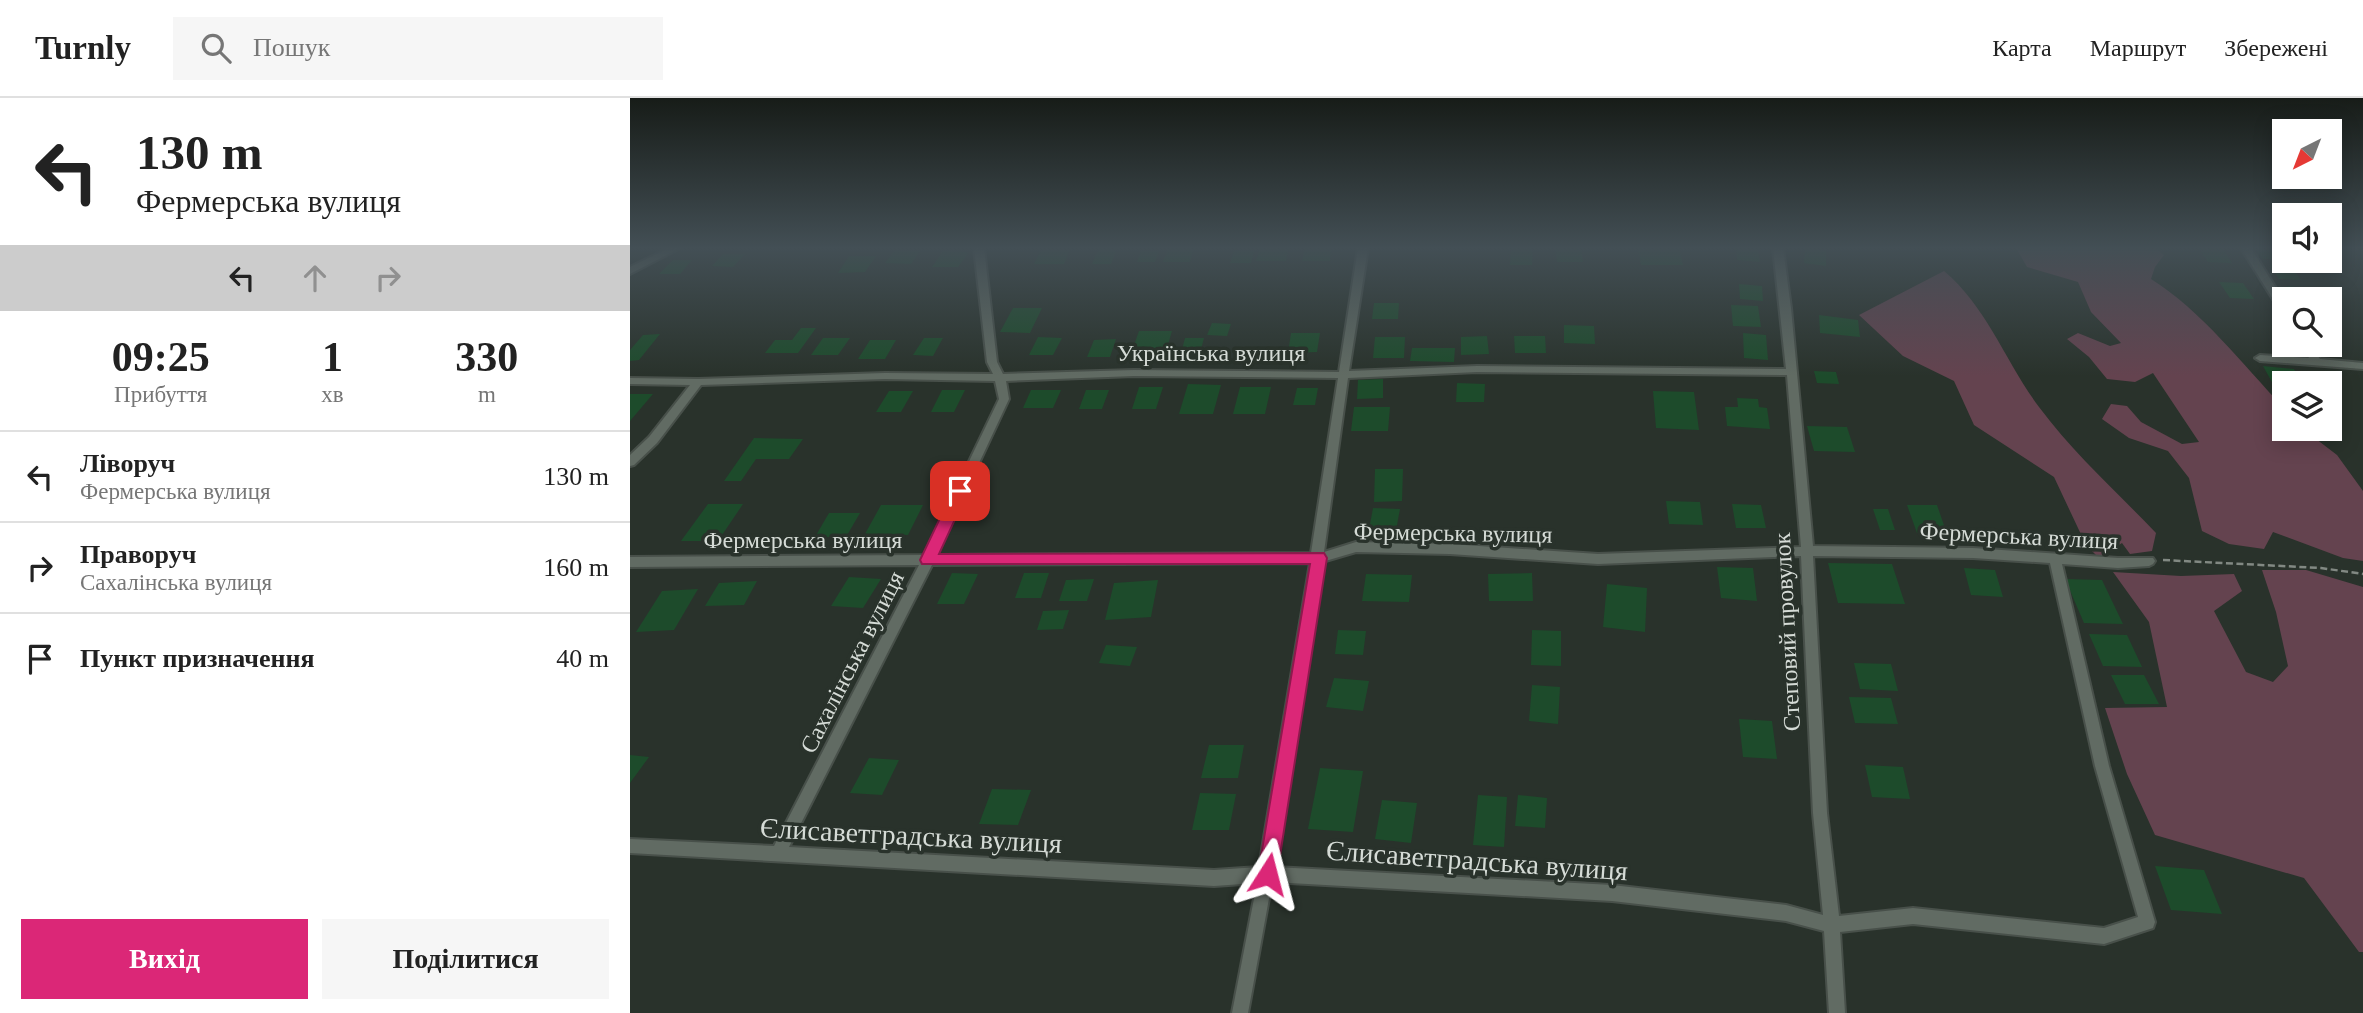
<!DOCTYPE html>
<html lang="uk">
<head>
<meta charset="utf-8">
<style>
	body { margin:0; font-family:Georgia,serif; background:#f6f6f6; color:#222; height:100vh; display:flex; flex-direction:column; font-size:26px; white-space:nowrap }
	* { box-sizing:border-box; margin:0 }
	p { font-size:23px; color:#767676 }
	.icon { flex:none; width:38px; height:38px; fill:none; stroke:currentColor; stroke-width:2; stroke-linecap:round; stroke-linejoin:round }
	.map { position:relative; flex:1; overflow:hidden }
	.details { display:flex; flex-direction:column; background:#fff; width:630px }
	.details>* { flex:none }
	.hud { background:#fff; color:#222; overflow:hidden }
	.needle { width:46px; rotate:222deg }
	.fabs { position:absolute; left:1642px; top:21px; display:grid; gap:14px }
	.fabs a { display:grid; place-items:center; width:70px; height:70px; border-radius:0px; background:#fff; box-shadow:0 4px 18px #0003; font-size:35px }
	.pin { position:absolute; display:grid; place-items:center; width:60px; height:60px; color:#fff; margin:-30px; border-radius:14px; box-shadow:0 4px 10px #0006 }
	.me { position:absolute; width:77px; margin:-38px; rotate:9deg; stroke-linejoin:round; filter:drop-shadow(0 0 5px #0008) }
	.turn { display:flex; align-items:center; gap:24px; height:147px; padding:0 21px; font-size:32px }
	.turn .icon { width:91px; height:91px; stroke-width:2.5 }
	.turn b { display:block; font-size:49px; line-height:60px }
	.lanes { display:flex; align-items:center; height:66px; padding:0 21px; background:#0003; justify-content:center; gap:35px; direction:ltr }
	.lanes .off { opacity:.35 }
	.eta { display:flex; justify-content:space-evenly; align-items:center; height:119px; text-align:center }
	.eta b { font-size:42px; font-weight:700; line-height:49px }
	.primary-button { display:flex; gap:14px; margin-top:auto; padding:14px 21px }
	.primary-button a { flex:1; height:80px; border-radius:0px; background:#db2777; color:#fff; font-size:28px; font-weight:700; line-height:80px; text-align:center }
	.primary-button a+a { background:#f6f6f6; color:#222 }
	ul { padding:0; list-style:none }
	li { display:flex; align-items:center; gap:21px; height:91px; padding:0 21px; border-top:2px solid #e0e0e0 }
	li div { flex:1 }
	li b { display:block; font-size:26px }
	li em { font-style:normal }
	header { display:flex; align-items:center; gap:42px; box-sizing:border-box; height:98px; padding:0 35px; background:#fff; border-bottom:2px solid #e0e0e0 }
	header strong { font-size:33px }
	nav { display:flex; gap:38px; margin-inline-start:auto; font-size:24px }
	.search { width:490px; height:63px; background:#f6f6f6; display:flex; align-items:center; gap:18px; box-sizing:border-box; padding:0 24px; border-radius:0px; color:#767676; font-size:26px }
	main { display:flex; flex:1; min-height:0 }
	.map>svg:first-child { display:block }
	.green { fill:#64434f }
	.building { fill:#1d4b2b }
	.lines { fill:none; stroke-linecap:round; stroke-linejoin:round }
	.minor-casing { stroke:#48504a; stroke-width:4 }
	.path { stroke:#828983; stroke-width:2.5; stroke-dasharray:7 3.5; stroke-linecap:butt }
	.minor { fill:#616b63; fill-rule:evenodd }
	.route { fill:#db2777; stroke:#8e194d; stroke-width:2 }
	.labels { text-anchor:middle; stroke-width:7; stroke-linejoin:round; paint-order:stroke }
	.street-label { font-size:24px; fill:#d5dbd6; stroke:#29322b }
	.near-street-label { font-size:28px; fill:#d5dbd6; stroke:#29322b }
</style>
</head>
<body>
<header>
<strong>Turnly</strong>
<div class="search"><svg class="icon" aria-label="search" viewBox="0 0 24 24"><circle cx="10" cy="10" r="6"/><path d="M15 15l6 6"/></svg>Пошук</div>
<nav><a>Карта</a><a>Маршрут</a><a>Збережені</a></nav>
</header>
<main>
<section class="details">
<div class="hud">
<div class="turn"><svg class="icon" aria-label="left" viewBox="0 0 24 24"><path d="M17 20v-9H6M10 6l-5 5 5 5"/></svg><div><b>130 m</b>Фермерська вулиця</div></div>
<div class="lanes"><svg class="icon" aria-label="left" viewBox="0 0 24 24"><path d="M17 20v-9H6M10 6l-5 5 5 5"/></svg><svg class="icon off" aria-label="ahead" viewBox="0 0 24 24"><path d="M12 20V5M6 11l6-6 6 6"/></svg><svg class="icon off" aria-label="right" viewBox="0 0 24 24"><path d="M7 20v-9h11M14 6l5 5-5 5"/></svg></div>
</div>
<div class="eta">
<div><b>09:25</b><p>Прибуття</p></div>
<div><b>1</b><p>хв</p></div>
<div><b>330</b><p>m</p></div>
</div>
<ul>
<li><svg class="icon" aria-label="left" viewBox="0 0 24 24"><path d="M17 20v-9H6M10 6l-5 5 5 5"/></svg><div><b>Ліворуч</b><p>Фермерська вулиця</p></div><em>130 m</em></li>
<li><svg class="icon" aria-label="right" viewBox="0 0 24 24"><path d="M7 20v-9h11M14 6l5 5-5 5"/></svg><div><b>Праворуч</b><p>Сахалінська вулиця</p></div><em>160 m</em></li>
<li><svg class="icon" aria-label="arrive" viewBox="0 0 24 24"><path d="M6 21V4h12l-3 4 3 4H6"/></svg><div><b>Пункт призначення</b></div><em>40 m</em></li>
</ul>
<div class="primary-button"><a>Вихід</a><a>Поділитися</a></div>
</section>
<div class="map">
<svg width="1733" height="915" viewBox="0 0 1733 915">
	<rect width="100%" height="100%" fill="#29322b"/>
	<!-- green -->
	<g class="green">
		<path d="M1386 150H1526L1534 157 1525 169 1521 181C1572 213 1613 267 1654 310V331H1673L1707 357 1733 393V463L1713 460 1643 434 1634 451 1599 446 1572 433 1559 380 1538 353 1499 340 1472 321 1481 306 1497 308 1511 324 1552 346 1569 344 1523 275 1505 284 1477 281 1459 259 1437 241 1448 235 1480 248 1491 245 1461 214 1448 184 1397 169Z"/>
		<path d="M1314 173C1357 209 1376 265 1409 309 1445 357 1485 392 1526 435L1522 453 1500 456 1492 445 1469 460 1456 447 1424 379 1344 327 1324 283 1273 258 1229 217Z"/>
		<path d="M1632 472H1676L1733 489V854H1729L1674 780 1525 737 1497 676 1475 610 1537 609 1519 524 1483 474 1551 478 1604 476 1612 493 1584 513 1616 574 1643 584 1658 568 1646 514Z"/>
	</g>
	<!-- building -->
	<g class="building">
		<path d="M469 150H487L481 166H462Z"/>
		<path d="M538 150H564L560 164H533Z"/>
		<path d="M630 150H659L656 163H626Z"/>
		<path d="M675 150H701L700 163H672Z"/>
		<path d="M881 150H903L902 167H880Z"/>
		<path d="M925 150H951L953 164H927Z"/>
		<path d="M1008 150H1049L1053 167H1011Z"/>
		<path d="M1106 150 1128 151 1130 164 1107 162Z"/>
		<path d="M1175 150 1196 153V168L1174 165Z"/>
		<path d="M1569 150 1593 151 1602 165 1578 164Z"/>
		<path d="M1626 150H1653L1654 161H1633Z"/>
		<path d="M265 152 290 153 281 166 255 165Z"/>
		<path d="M411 152H440L434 166H404Z"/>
		<path d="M313 153 339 154 328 169H302Z"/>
		<path d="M511 153H529L525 164H507Z"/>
		<path d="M604 153H624L621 165H600Z"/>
		<path d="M93 156H115L103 169 82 168Z"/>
		<path d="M219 158H246L235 174 208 175Z"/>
		<path d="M43 162H62L50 176H29Z"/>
		<path d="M1640 167 1661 168 1671 182 1649 181Z"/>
		<path d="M1589 184 1613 185 1624 201 1600 200Z"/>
		<path d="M1109 186 1132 188 1133 203 1110 201Z"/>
		<path d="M1657 188 1684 191 1690 201H1664Z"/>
		<path d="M744 205H769L768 221H742Z"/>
		<path d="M1101 207 1128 208 1131 229 1103 228Z"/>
		<path d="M383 210H412L400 235 370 234Z"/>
		<path d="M1189 217 1228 222 1230 239 1190 235Z"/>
		<path d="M582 225 601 226 597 238 577 237Z"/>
		<path d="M934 227 964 228 965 246 934 245Z"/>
		<path d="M171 230H186L168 255H135L145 242H162Z"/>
		<path d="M509 233H542L537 250H503Z"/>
		<path d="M661 235H690L687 254 658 255Z"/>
		<path d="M1113 235 1136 237 1138 262 1114 260Z"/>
		<path d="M30 236 9 262 0 263V252L13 237Z"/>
		<path d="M857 238 859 256 831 257V239Z"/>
		<path d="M884 238H915L916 255H885Z"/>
		<path d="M408 239 432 240 423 257H399Z"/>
		<path d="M745 239H775L774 260H743Z"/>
		<path d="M193 240H220L208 257H181Z"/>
		<path d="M294 240H313L303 258 283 257Z"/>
		<path d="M555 240H574L569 259H550Z"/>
		<path d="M486 241 480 259H457L464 242Z"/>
		<path d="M240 242H266L255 261H228Z"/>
		<path d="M782 250H825L824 264 780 263Z"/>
		<path d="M1633 268 1664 271 1672 285 1643 286Z"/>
		<path d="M1184 273 1206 274 1209 286 1187 285Z"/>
		<path d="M753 281V300L727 301 728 282Z"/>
		<path d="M827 285 855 286 854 304H826Z"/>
		<path d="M558 286 591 287 583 316H549Z"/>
		<path d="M509 289H533L526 311H502Z"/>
		<path d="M610 289H641L635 316H603Z"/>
		<path d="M667 290H688L685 307H663Z"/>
		<path d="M312 292H335L324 314H301Z"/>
		<path d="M401 292H431L423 310H393Z"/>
		<path d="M456 292H479L472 311H449Z"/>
		<path d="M259 293H283L271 314H246Z"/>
		<path d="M1023 293 1064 294 1069 332 1026 330Z"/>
		<path d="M0 296H23L0 323Z"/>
		<path d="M1107 300 1128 301 1129 309 1137 310 1140 331 1097 328 1095 309H1108Z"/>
		<path d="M724 309H760L758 333H721Z"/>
		<path d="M1177 328 1217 329 1225 354 1184 353Z"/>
		<path d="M124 340 173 341 159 361H126L111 383H94Z"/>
		<path d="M745 371H773L772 403 744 404Z"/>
		<path d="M1036 403 1070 404 1073 427 1039 426Z"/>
		<path d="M78 406H113L88 443H51Z"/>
		<path d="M1102 406 1131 407 1136 430H1106Z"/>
		<path d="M251 407H293L278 437 235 436Z"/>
		<path d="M1277 407H1307L1317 436 1287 435Z"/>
		<path d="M743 410 770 411 765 438 738 437Z"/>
		<path d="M1243 411H1258L1265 432H1250Z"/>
		<path d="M199 415H230L216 439H185Z"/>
		<path d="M1198 465 1262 466 1275 506 1208 505Z"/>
		<path d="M1087 469 1123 470 1127 503 1091 500Z"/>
		<path d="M1334 470 1365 472 1373 499 1341 497Z"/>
		<path d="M322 475 348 476 334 506H307Z"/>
		<path d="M394 475H419L411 500H385Z"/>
		<path d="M902 475 903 503H859L858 476Z"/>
		<path d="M736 476 782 477 779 504 732 503Z"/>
		<path d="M219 479 251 481 233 510 201 508Z"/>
		<path d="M464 481 457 503H429L436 482Z"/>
		<path d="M1435 481 1472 482 1493 526 1454 525Z"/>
		<path d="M528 482 521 519 475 522 484 485Z"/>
		<path d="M127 483 114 507 75 508 89 485Z"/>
		<path d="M977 486 1017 490 1015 534 973 529Z"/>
		<path d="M68 491 44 532 6 534 32 493Z"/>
		<path d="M439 512 433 531 407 532 413 513Z"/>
		<path d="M708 532 736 533 733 557 705 556Z"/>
		<path d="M902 532 931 533V568L901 567Z"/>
		<path d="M1459 536 1497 537 1512 569 1473 568Z"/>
		<path d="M476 547 507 549 500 568 469 565Z"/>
		<path d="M1224 565 1261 566 1268 593 1230 591Z"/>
		<path d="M1481 577H1514L1529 606H1495Z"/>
		<path d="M704 580 739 583 733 613 696 609Z"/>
		<path d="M902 587 930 589 928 626 899 623Z"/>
		<path d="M1219 599 1261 600 1268 626 1225 625Z"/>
		<path d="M1109 621 1142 623 1147 661 1113 659Z"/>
		<path d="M579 647H614L608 680H571Z"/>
		<path d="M0 657 19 659 0 685Z"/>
		<path d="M239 660 269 662 252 697 220 695Z"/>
		<path d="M1235 667 1273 669 1280 701 1242 699Z"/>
		<path d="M690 670 733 673 723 734 678 731Z"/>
		<path d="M362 691 401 692 388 727 349 726Z"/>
		<path d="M570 695 606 696 599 732H562Z"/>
		<path d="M848 697 877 699 874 749 843 747Z"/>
		<path d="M888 697 917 700 915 730 885 728Z"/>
		<path d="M752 702 787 705 781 745 745 741Z"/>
		<path d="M1525 768 1574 772 1592 816 1541 812Z"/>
	</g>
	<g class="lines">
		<!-- minor casing -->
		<g class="minor-casing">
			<g id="minor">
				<path d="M39 150H50L0 176V169Z"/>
				<path d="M344 150H354L367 264 373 276 504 272 709 274 728 150H738L719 273 847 268 1156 271 1143 150H1153L1161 210 1183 448 1343 450 1488 460H1523L1525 463 1523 466 1519 468 1488 470 1432 466 1479 668 1525 824 1523 830 1474 846 1283 826 1210 834 1215 915H1199L1194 833 1156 823 982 803 642 784 618 915H602L627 785 584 788 0 755V741L144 748 289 467 0 469V459L294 457 369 301 365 283 255 281 71 287 27 345 4 367 0 368V357L19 339 60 287 0 286V280L68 281 255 275 363 276 357 264ZM847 274 1157 277 1171 449 968 456 820 446 726 444 694 454 718 280ZM504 278 708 280 681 455 306 457 379 301 376 283ZM726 454 820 456 968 466 1171 458 1183 715 1193 817 1156 807 982 787 645 769 692 464ZM1183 458 1343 460 1420 465 1465 668 1508 819 1474 830 1283 810 1209 818 1197 715ZM680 465 629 769 584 772 159 749 302 467Z"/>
				<path d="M1611 150H1621L1654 203V214L1649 211Z"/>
				<path d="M1671 247H1681L1690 261 1733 265V271L1630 263 1625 260 1630 257 1679 260Z"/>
			</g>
		</g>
		<!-- path -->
		<path class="path" d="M1533 462 1691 470 1733 476"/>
		<!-- minor -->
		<use href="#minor" class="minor"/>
	</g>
	<!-- sky -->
	<linearGradient id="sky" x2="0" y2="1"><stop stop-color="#171c18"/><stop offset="0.54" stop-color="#434f55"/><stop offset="1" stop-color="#434f55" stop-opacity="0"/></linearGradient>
	<rect width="1733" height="278" fill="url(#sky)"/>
	<!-- route -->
	<path class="route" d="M330 387 338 393 309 456 694 455 697 460 646 783 638 786 631 783 628 776 680 466H292L290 462 323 393Z"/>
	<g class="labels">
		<!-- street labels -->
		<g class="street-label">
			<text x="581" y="263">Українська вулиця</text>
			<text transform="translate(823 435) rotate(1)" y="8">Фермерська вулиця</text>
			<text transform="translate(1389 438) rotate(3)" y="8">Фермерська вулиця</text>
			<text x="173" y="450">Фермерська вулиця</text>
			<text transform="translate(1157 534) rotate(-93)" y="8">Степовий провулок</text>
			<text transform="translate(222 564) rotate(-63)" y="8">Сахалінська вулиця</text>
		</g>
		<!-- near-street labels -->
		<g class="near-street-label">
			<text transform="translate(281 737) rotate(3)" y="10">Єлисаветградська вулиця</text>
			<text transform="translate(847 762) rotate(4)" y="10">Єлисаветградська вулиця</text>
		</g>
	</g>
</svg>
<div class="fabs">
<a><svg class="needle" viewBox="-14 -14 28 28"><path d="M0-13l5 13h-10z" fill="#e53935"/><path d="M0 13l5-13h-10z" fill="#767676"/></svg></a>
<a><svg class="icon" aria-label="sound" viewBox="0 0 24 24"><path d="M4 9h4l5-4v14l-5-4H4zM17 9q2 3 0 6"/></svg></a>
<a><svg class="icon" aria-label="search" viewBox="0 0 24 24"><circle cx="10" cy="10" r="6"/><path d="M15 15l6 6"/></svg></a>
<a><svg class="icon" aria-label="layers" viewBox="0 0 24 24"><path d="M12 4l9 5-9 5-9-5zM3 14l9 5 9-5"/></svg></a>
</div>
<div class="pin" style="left:330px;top:393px;background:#d93025"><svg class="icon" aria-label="arrive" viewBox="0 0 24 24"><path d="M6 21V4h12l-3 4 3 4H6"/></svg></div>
<svg class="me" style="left:638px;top:776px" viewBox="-20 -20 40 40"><path d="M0-17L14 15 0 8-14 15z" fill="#db2777" stroke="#fff" stroke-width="4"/></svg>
</div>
</main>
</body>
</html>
